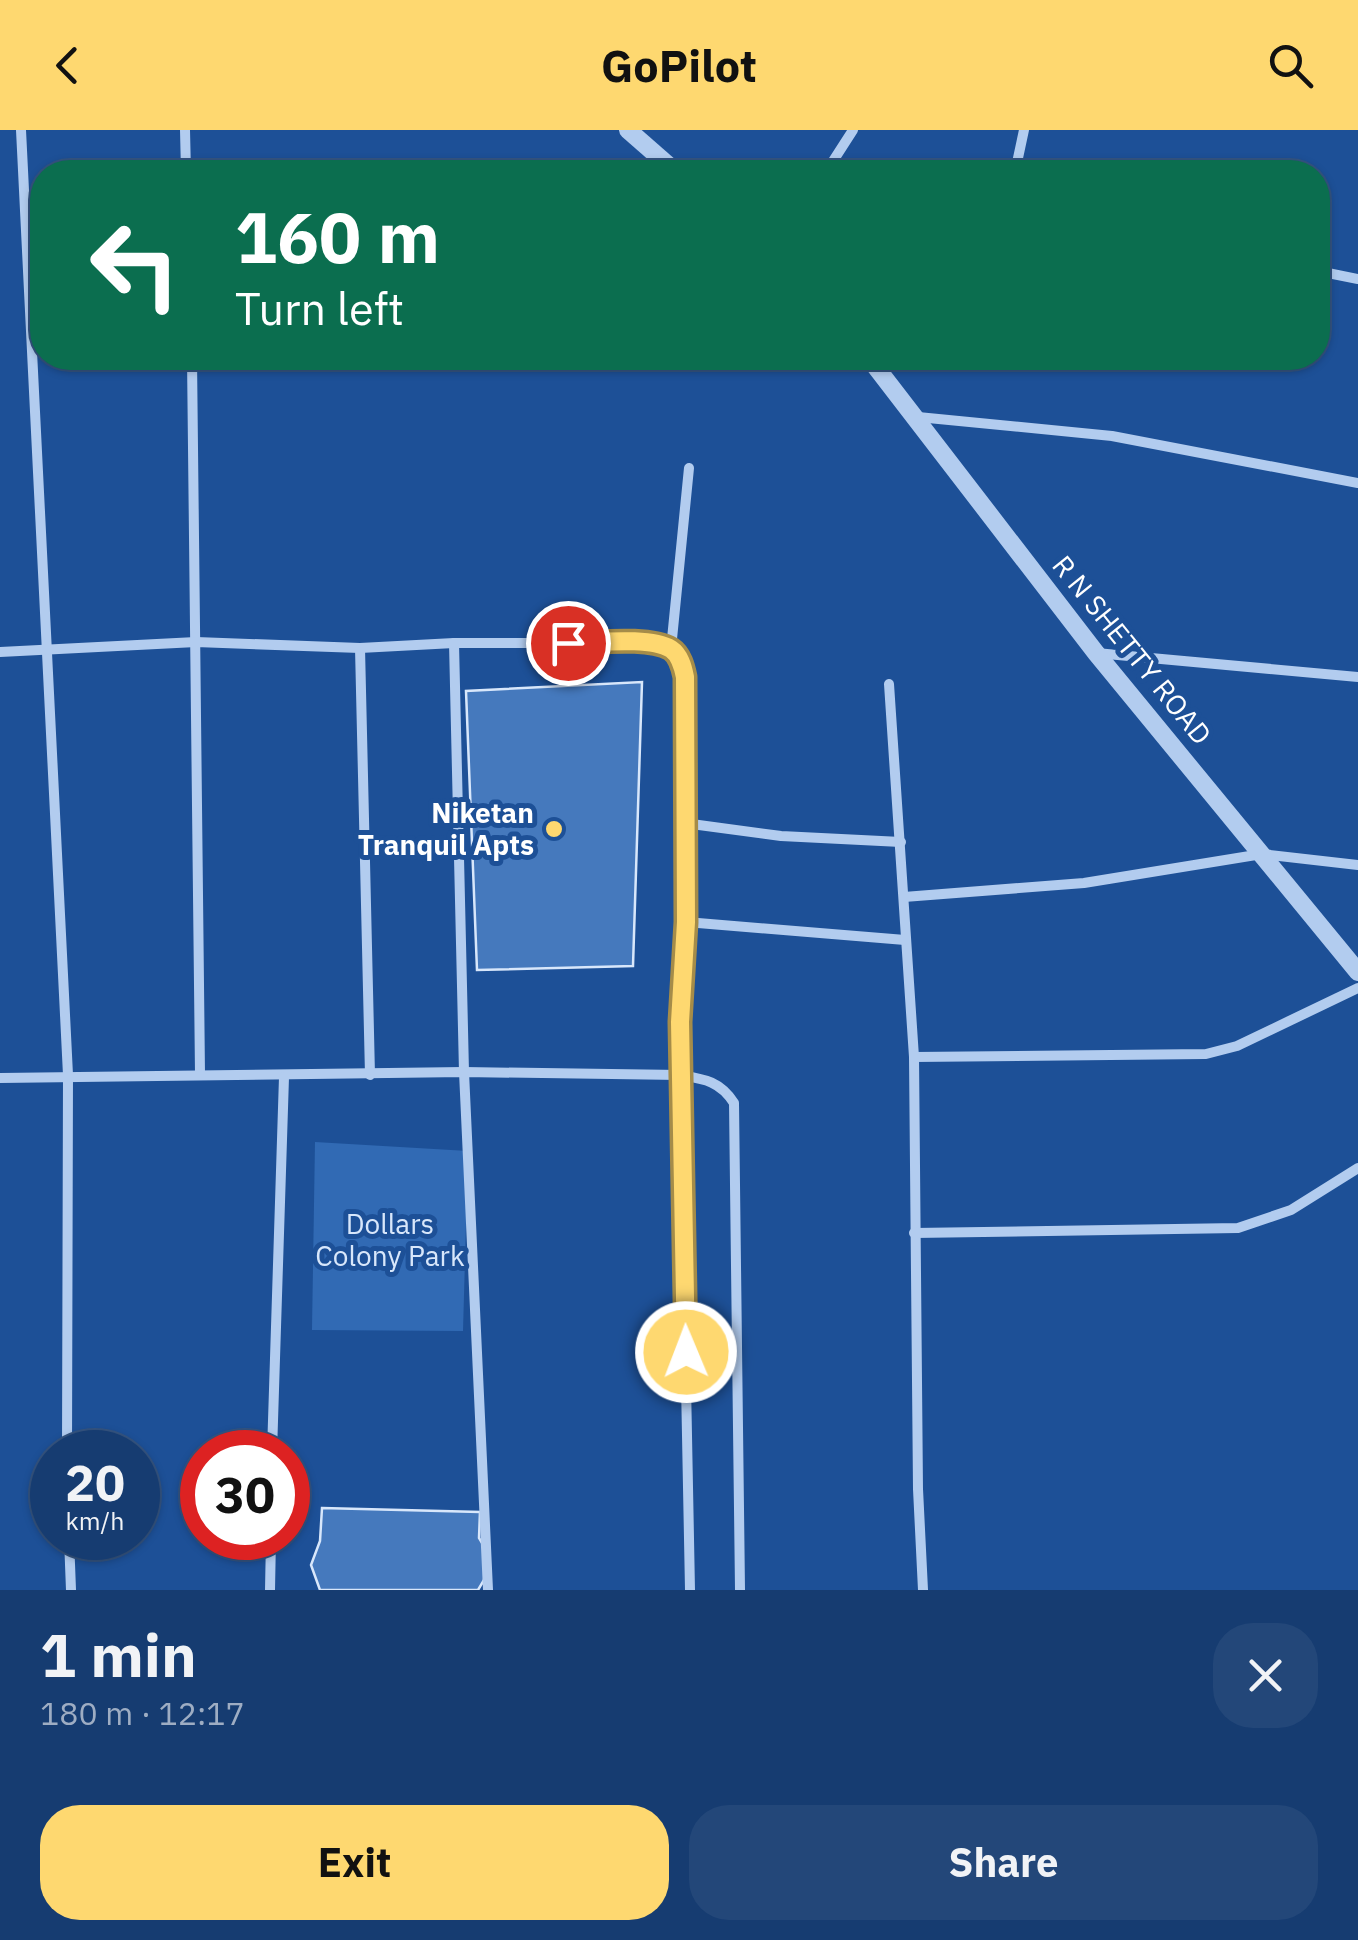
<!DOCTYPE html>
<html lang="en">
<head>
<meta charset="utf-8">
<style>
	body { margin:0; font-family:"IBM Plex Sans",sans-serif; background:#234779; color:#f1f3f6; height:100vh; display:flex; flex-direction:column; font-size:38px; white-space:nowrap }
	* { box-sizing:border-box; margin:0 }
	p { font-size:32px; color:#9eadc3 }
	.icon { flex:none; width:55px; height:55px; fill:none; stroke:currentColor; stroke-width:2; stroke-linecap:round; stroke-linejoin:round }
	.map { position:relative; height:1460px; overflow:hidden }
	.panel { display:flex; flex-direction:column; background:#163c71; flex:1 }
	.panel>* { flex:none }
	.top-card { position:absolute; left:30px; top:30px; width:1300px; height:210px; border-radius:40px; box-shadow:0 2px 8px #0004,0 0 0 2px #355684; background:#0b6e4f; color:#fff; overflow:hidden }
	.speed { position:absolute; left:30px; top:1300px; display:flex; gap:20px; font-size:50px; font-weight:700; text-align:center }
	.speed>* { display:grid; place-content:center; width:130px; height:130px; border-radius:50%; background:#163c71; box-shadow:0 2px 8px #0004,0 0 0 2px #355684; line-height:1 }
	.speed small { font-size:25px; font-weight:400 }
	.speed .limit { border:15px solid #d22; background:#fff; color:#111 }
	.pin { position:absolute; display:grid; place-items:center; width:85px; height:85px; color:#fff; margin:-42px; border:5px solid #fff; border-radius:50%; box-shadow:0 2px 10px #0007 }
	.me { position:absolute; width:110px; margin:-55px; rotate:359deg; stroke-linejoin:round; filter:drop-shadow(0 0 8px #0008) }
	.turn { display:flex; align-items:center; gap:35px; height:210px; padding:0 40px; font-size:45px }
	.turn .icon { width:130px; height:130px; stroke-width:2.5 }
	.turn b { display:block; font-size:70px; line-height:85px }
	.round { display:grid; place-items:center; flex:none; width:105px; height:105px; border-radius:40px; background:#234779 }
	.overview { display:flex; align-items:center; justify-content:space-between; height:170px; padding:0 40px }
	h1 { font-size:60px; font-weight:700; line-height:75px }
	.primary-button { display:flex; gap:20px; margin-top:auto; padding:20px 40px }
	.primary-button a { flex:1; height:115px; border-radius:40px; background:#fed870; color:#111; font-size:40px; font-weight:700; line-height:115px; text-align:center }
	.primary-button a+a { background:#234779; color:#f1f3f6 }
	header { display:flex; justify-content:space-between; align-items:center; height:130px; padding:0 40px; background:#fed870; color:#111; font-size:45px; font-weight:700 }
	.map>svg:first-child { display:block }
	.green { fill:#316ab4 }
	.building { fill:#4579bd; stroke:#d8e7fb; stroke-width:2.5 }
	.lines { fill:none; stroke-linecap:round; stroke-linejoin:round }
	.minor { stroke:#b2ccef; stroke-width:10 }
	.tertiary { stroke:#b2ccef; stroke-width:18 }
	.route-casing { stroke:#a58c49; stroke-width:25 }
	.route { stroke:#fed870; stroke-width:18 }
	.poi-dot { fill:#fed870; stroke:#1d5097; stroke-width:4 }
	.labels { text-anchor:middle; stroke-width:10; stroke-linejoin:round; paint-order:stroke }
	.street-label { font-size:28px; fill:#fff; stroke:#1d5097 }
	.poi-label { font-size:28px; font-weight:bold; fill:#fff; stroke:#1d5097; text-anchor:end }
	.park-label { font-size:28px; fill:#d8e7fb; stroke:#1d5097 }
</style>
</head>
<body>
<header><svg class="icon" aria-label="back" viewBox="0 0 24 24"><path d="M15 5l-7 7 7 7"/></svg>GoPilot<svg class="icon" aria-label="search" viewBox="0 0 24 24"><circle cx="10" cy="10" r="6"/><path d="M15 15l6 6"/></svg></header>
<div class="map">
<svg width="1358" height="1460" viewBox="0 0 1358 1460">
	<rect width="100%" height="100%" fill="#1d5097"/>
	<!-- green -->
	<path class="green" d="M315 1012 468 1021 463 1201 312 1200Z"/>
	<!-- building -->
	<g class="building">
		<path d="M642 552 633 836 477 840 466 561Z"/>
		<path d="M322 1378 480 1382 479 1408 488 1423 484 1450 478 1460H320L311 1435 320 1411Z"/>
	</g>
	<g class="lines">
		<!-- minor -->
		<g class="minor">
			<path d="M21 0 68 945 67 1322"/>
			<path d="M185 0 186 42"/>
			<path d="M826 42 853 0"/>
			<path d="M1015 42 1024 0"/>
			<path d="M1318 141 1358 149"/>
			<path d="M192 228 200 944"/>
			<path d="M918 287 1112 306 1358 353"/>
			<path d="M454 513 464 942 488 1460"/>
			<path d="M360 518 370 945"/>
			<path d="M671 519 689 338"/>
			<path d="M0 522 196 512 360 518 454 513H644L671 519 683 533 686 792 680 945 690 1460"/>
			<path d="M1096 523 1358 547"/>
			<path d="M889 554 914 927 918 1359 923 1460"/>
			<path d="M684 693 781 706 901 712"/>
			<path d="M904 767 1084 753 1262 724 1358 735"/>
			<path d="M686 792 905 810"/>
			<path d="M914 927 1206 924 1237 916 1358 858"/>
			<path d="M0 948 464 942 680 945C704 949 720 951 734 973L740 1460"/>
			<path d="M914 1103 1238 1098 1291 1080 1358 1038"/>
			<path d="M272 1322 284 947"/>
			<path d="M69 1408 71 1460"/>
			<path d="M270 1460 271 1408"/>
		</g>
		<!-- tertiary -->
		<g class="tertiary">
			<path d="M628 0 676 42"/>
			<path d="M869 228 1096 523 1358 842"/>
		</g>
	</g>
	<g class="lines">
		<!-- route casing -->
		<g class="route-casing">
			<path id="route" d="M568 513C594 513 649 506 671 519 680 525 683 537 685 547L686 792 680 892 686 1222"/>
		</g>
		<!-- route -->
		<use href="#route" class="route"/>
	</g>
	<!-- markers -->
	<circle class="poi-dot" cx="554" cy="699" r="10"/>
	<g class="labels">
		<!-- street labels -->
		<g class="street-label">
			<text transform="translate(1132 520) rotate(51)" y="10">R N SHETTY ROAD</text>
		</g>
		<!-- poi labels -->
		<g class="poi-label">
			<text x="534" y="693">Niketan<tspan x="534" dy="32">Tranquil Apts</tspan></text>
		</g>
		<!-- park labels -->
		<g class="park-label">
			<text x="390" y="1104">Dollars<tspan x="390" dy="32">Colony Park</tspan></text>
		</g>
	</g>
</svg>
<div class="speed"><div>20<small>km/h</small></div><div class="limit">30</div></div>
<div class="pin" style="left:568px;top:513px;background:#d93025"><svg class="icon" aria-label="arrive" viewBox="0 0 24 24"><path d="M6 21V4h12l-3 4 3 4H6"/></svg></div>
<svg class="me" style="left:686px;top:1222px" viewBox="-20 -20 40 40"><circle r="17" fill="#fed870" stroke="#fff" stroke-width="3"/><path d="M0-11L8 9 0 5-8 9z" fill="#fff"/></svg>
<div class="top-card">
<div class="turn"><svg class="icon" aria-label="left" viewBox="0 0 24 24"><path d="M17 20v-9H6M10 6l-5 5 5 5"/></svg><div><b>160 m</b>Turn left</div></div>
</div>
</div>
<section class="panel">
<div class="overview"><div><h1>1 min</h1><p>180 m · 12:17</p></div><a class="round"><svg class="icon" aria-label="close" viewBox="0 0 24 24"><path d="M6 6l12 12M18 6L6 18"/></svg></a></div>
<div class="primary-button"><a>Exit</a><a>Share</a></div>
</section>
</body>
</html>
